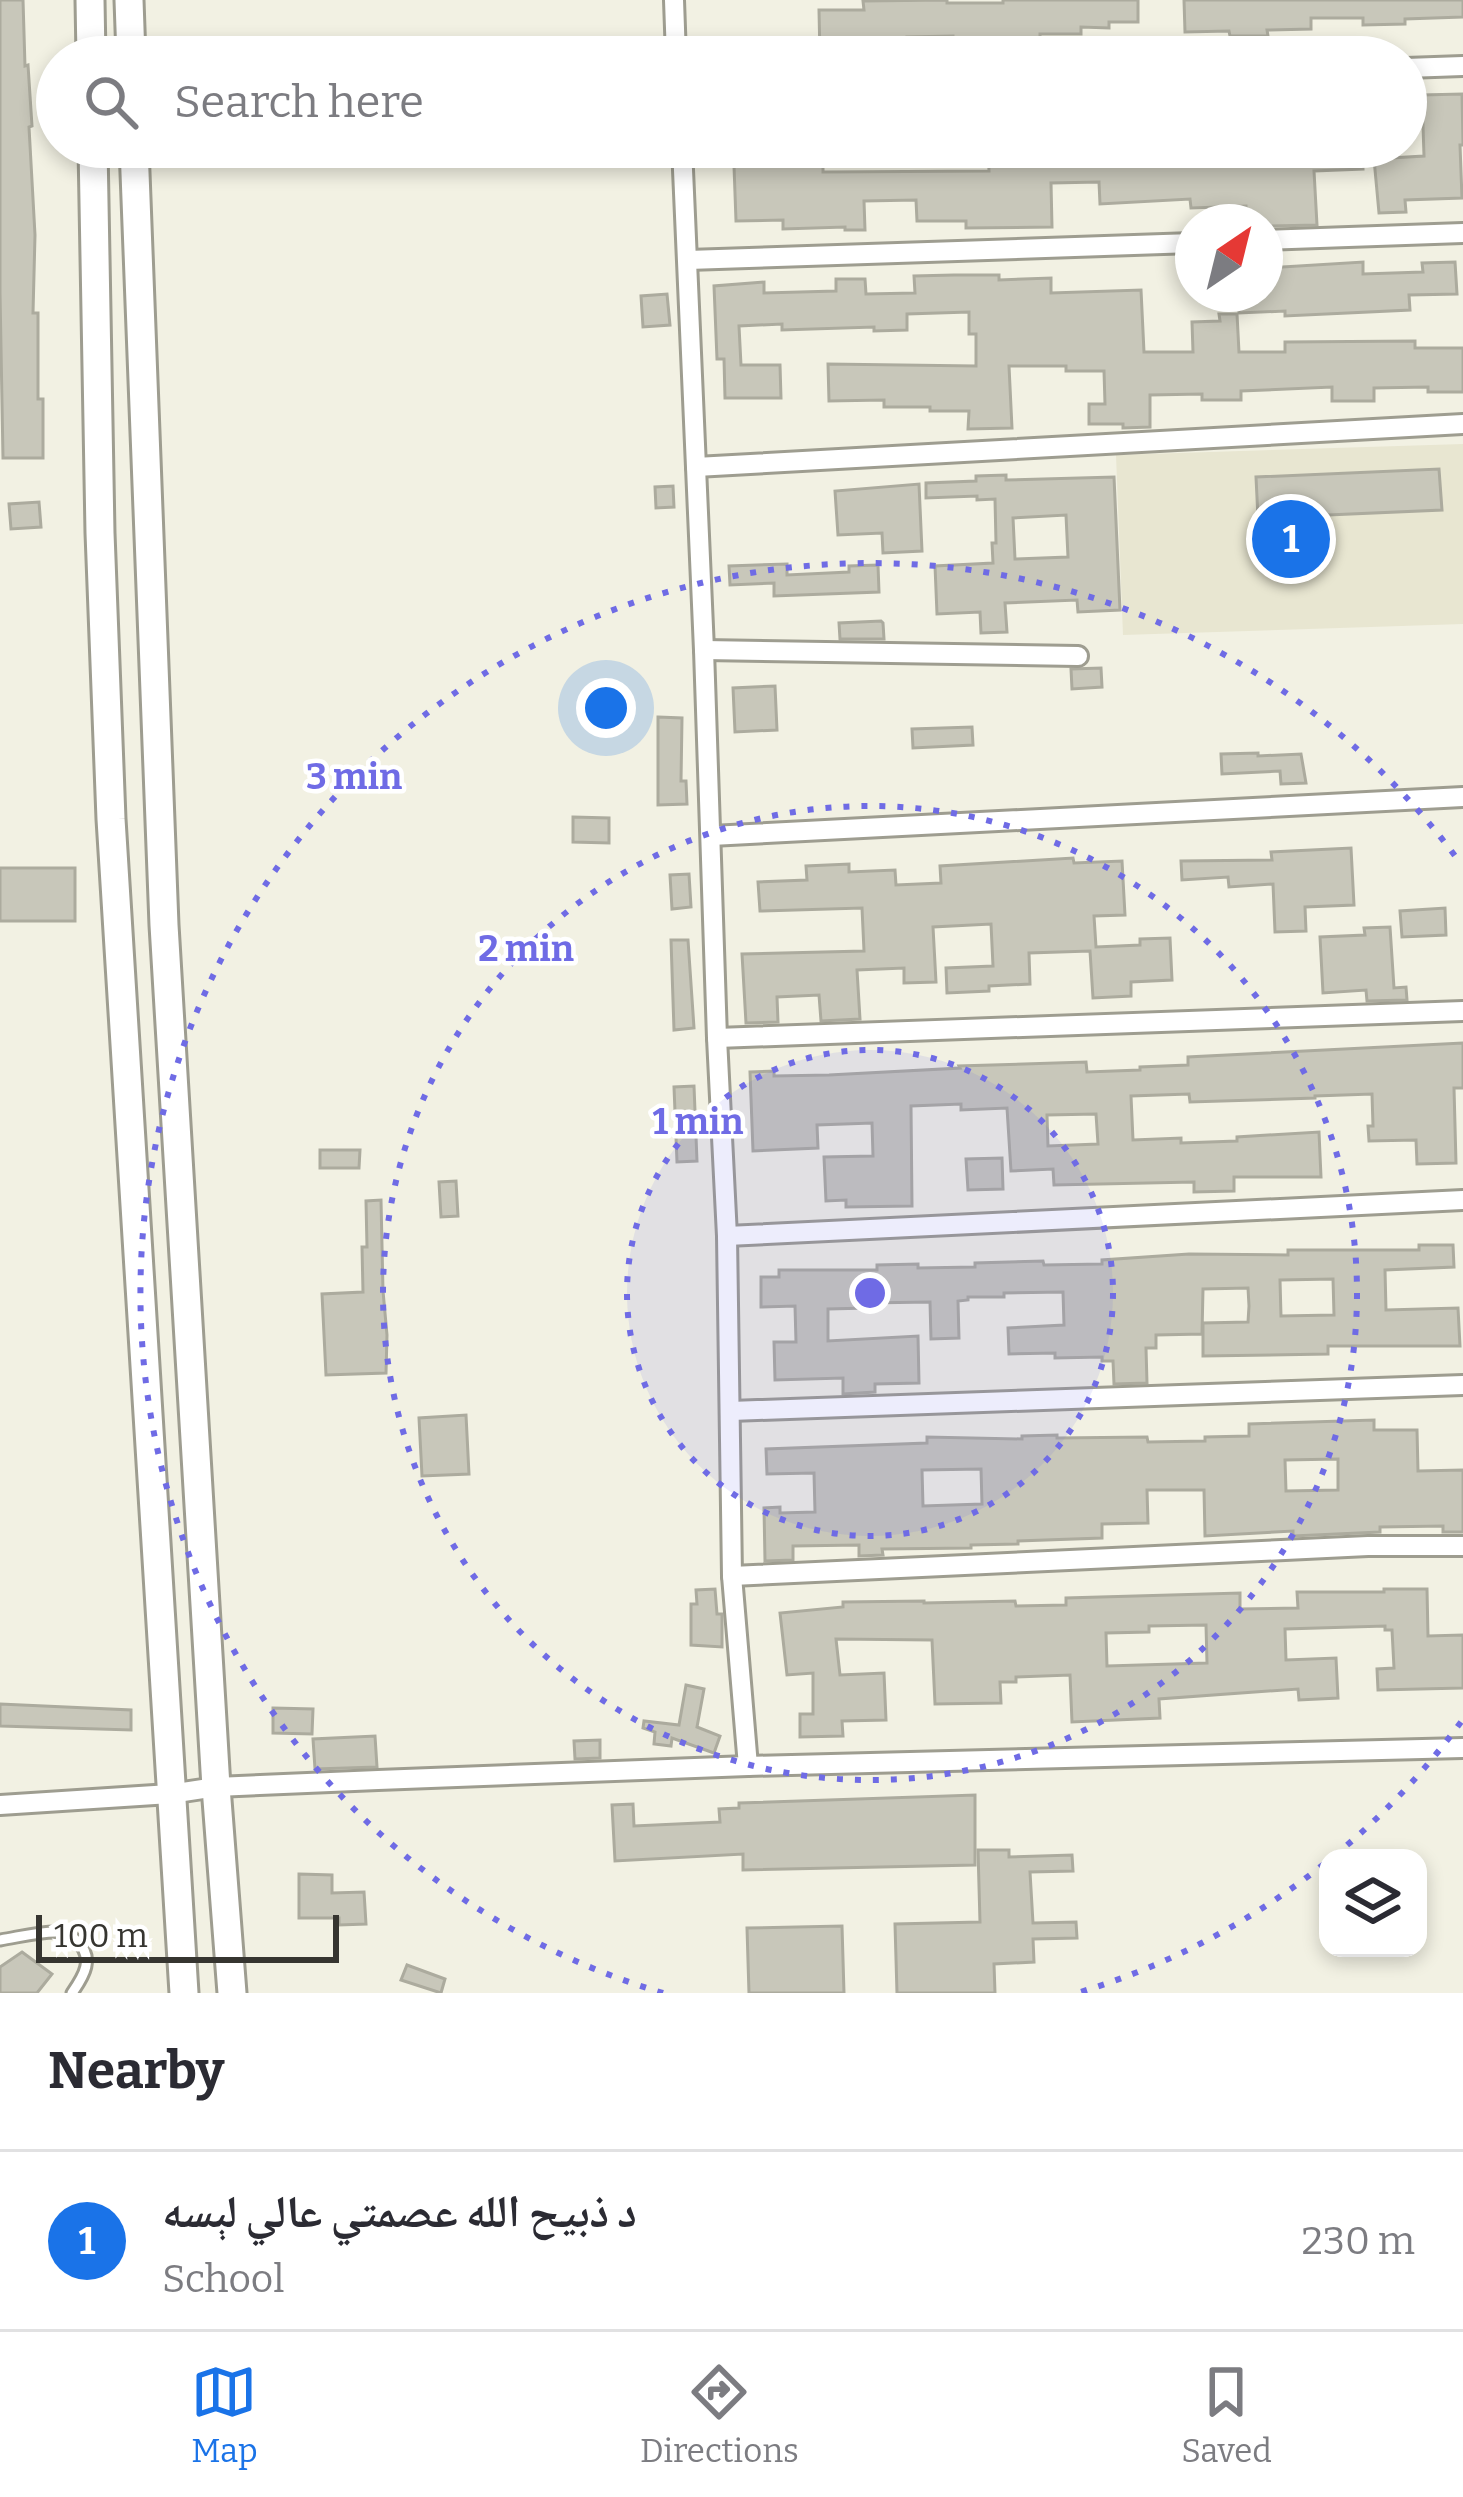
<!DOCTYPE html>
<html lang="en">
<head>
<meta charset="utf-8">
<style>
	:root { --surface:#fff; --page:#f2f2f3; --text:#2b2b33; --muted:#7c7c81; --line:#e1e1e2; --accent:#1a73e8 }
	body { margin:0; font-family:Bitter,"Noto Naskh Arabic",serif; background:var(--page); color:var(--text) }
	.controls { position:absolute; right:36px; bottom:36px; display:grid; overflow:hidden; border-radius:24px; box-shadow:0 6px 18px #0003 }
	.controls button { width:108px; height:108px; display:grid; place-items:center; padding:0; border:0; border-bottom:3px solid var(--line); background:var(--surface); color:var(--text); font:60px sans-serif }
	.compass { position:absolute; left:1175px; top:204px; width:108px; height:108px; border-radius:50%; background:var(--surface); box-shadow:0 6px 18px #0003; rotate:35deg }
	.scale { position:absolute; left:36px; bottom:30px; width:303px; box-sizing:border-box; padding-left:12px; border:6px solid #363530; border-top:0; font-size:33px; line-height:42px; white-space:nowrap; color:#363530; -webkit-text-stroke:9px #fff; paint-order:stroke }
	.you { position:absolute; left:606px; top:708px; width:42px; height:42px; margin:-30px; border:9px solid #fff; border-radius:50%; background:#1a73e8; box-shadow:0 0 0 18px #1a73e833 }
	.badge { display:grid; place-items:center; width:78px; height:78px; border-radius:50%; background:var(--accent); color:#fff; font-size:39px; font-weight:700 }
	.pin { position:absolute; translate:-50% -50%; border:6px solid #fff; box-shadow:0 3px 12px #0006 }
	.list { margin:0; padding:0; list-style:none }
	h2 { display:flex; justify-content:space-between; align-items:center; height:156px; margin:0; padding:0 48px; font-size:51px }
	h2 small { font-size:39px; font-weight:400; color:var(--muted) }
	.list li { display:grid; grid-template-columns:78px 1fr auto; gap:36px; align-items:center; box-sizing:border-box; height:180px; padding:0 48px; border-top:3px solid var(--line) }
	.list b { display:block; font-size:45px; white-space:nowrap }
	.list p { margin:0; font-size:39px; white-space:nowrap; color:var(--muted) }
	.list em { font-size:39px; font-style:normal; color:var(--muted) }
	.icon { flex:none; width:66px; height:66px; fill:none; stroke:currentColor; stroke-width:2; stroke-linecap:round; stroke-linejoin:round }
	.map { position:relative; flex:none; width:1463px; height:1993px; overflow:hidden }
	.search { position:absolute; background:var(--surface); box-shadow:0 6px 18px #0003; left:36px; right:36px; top:36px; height:132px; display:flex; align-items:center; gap:30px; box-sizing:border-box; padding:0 42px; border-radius:66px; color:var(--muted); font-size:45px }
	.sheet { height:336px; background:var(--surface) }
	nav { display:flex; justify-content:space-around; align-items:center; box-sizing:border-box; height:168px; border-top:3px solid var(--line); background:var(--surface); font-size:33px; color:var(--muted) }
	nav a { display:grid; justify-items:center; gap:6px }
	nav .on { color:var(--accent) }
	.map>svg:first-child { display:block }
</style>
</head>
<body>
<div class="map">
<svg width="1463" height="1993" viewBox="0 0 1463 1993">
	<rect width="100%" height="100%" fill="#f2f1e3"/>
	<!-- built -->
	<path fill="#e8e6d1" d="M1463,444V624L1123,635L1116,455Z"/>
	<!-- building -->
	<g fill="#c8c7ba" stroke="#acab9e" stroke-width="3" fill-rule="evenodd">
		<path d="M0,0H23L25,66L28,65L32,126L29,127L35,235L33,313H38V399H43V458H3L0,293Z"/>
		<path d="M947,0V3H1003V0H1138V22H1109V28L1081,27V34H1040V44H1004V40H953V36L907,37L908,57H880V41L848,42V57H820L819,10H864L863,1Z"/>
		<path d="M1184,0H1463V17L1405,19V24L1363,25V18H1311V29L1267,30L1268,36H1230L1229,31L1185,32Z"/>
		<path d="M1462,94L1463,145H1460L1462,198L1405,200L1406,212L1379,213L1374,159L1424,156L1422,95Z"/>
		<path d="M782,147H823V172L989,171L988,147H1065L1066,163L1101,162L1100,147H1139V152L1191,150V147H1362L1363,169L1314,171L1317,225L1265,226V222H1247L1246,206L1191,208L1190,199L1100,204L1099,182L1051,183L1052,227L966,228V221H917L916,200L864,201L865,230H845V227L783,229V220L736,221L734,166L782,164Z"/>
		<path d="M1363,262V274L1423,272L1422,263L1455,262L1457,294L1409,295L1410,310L1285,316V311L1239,313L1238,294H1265V268Z"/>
		<path d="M954,275H999V280L1051,278V293L1141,290L1144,352H1193L1192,322L1220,321L1219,314H1237L1239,352H1285V342L1415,341V348H1463V392H1428V387L1374,388V401H1332V387L1241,391V400H1202V394L1150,395V427L1123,428V424H1089V404H1105L1104,371H1066V366H1009L1012,428L968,429L969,411H930V407H884V400L829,401L828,364L976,366V334H969V312L907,314V330L874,331V327L782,330V324L739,326L741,365H780L781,398H725L724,359H717L714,286L764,282V293L836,291V279H865L866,294L915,293L914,276Z"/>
		<path d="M667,294L670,325L643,327L641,296Z"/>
		<path d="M1439,469L1442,510L1258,518L1256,477Z"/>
		<path d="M1006,475V480L1114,477L1120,610L1078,612L1077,600L1005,603L1007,632L981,633L980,612L937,614L935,566L993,563L992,543H996L995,499L977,500V496L926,498V483L976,481V476ZM1066,515L1068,557L1015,559L1013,518Z"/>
		<path d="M919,484L922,551L883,553L882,533L838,535L835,491Z"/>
		<path d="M673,486L674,507L656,508L655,487Z"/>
		<path d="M39,502L41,527L11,529L9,504Z"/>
		<path d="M787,564V575L849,572V566L878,565L879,592L774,596V583L730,585L729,566Z"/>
		<path d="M881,621L883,623L884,639H840L839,623Z"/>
		<path d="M1101,668L1102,687L1072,689L1071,669Z"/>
		<path d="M775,686L777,730L735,732L733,688Z"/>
		<path d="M658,717L682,718L681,781H686L687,804L658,805Z"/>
		<path d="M972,727L973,745L913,748L912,729Z"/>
		<path d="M1258,753V756L1301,754L1306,783L1281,784L1280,771L1222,774L1221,754Z"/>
		<path d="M573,817L609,818V843L573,842Z"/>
		<path d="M1351,848L1354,905L1305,907L1306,931L1275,932L1273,884L1229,887L1228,877L1182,880L1181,861L1272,860L1271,852Z"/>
		<path d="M1073,858L1074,863L1122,861L1125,915L1094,916L1096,947L1140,945V939L1170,938L1172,980L1131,982V996L1093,998L1090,951L1029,953L1030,984L989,986V991L947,993L946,968L993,966L991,924L933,927L936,982L904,983V968L857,970L860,1019L821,1021L819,995L777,997L778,1022L746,1023L742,954L864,951L862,908L760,911L758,882L807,880L806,866L849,864V872L895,870L896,885L941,883L940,866Z"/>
		<rect x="0" y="868" width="75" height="53"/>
		<path d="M689,874L691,907L672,909L670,875Z"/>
		<path d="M1445,908L1446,935L1402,937L1400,911Z"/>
		<path d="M1390,927L1394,988L1406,987L1407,1000L1367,1001L1366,990L1323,993L1320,937L1365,935L1364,928Z"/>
		<path d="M671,940H688L694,1028L674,1030Z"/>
		<path d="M1463,1043V1088H1454L1456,1163L1417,1164L1416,1140L1369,1141L1368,1126H1373L1372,1094L1315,1096V1098L1190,1102L1189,1094L1131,1096L1133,1140L1181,1138V1143L1237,1141V1137L1319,1132L1321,1177H1234V1191L1194,1192V1182L1054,1185L1053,1169L1011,1171L1007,1108L961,1110V1104L911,1106L912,1206L846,1207V1200L826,1201L824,1157L873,1156L872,1123L817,1125L818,1148L753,1151L750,1072L774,1071V1076L829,1075L960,1068L959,1066L1086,1062L1087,1072L1140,1070V1067L1188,1065V1057ZM1096,1114L1098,1144L1048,1146L1047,1115Z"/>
		<path d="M694,1086L697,1161L677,1162L674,1087Z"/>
		<path d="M320,1150H360L359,1168H320Z"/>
		<path d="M1002,1158L1003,1189L968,1190L966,1159Z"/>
		<path d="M456,1181L458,1216L441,1217L439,1182Z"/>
		<path d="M381,1200L383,1291L387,1335L386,1373L326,1375L322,1294L363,1292L362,1247H367L366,1201Z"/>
		<path d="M1419,1245H1453L1454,1267L1385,1270L1386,1310L1458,1308L1460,1346H1328V1354L1203,1356V1323L1248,1322L1249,1306L1248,1288L1203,1289L1202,1334L1156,1335V1348H1146L1147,1383L1114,1384L1113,1361H1102V1357L1055,1358V1353L1009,1354L1008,1328L1064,1325L1063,1292L1004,1293V1297H968V1300L958,1301L959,1338L931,1339L930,1302L867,1303V1308L828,1309V1341L918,1336L919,1383L875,1384V1392L843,1394V1378L775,1380L774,1342H796L795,1306L761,1307V1277H779V1270H877V1265L918,1264V1268L975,1267V1263L1043,1261L1044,1265L1102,1264V1260L1189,1254L1288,1255V1250H1419ZM1333,1279L1334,1315L1281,1316L1280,1280Z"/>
		<path d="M466,1415L469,1474L422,1476L419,1418Z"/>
		<path d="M1374,1420V1430H1417L1418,1471L1463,1470V1532H1443V1526L1380,1527V1532L1293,1536V1531L1205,1536L1204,1490H1147L1148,1523L1102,1524V1538L1018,1541V1544L971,1545V1548L882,1549L883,1555L859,1556V1545L793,1546V1560L765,1561L764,1508L780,1507V1513L815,1512L814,1473L767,1474L766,1449L927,1443V1437L1022,1439V1436L1057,1435V1438L1147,1437L1148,1442L1205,1441V1437L1249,1436V1424ZM1338,1459V1490L1286,1491L1285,1460ZM981,1469L982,1504L923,1506L922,1470Z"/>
		<path d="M715,1589L717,1614H722V1647L691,1645V1604H697L696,1590Z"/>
		<path d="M1384,1589H1427L1428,1636L1463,1635V1688L1378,1690L1377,1669L1394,1668L1392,1630H1385V1626L1285,1629L1286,1660L1336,1658L1338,1698L1299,1700L1298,1689L1159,1699L1160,1718L1072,1722L1070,1675L1016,1677V1682H1000L1001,1703L935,1704L932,1640L836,1639L840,1675L884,1673L886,1720L842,1721L843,1736L800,1737V1714H813V1673L787,1675L780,1613L843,1607V1602L924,1601V1603L1015,1601L1016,1606L1066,1605V1598L1240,1593V1609L1298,1608L1297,1592H1384ZM1206,1625L1207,1663L1107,1666L1106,1633L1149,1632V1626Z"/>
		<path d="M686,1685L704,1689L697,1727L720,1736L714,1753L672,1738L671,1746L654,1744L655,1732L643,1728L644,1721L679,1725Z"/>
		<path d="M0,1704L131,1710V1730L0,1726Z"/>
		<path d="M273,1708L313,1709L312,1734L273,1733Z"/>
		<path d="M375,1736L377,1767L315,1769L313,1739Z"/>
		<path d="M600,1740V1758L575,1759L574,1741Z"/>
		<path d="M975,1795V1865L743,1870V1854L615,1861L612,1805L633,1804L634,1826L720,1822L719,1809L739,1808V1803Z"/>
		<path d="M978,1850H1009V1857L1072,1855L1073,1871L1030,1872L1033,1923L1076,1922L1077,1938L1033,1939L1034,1962L994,1964L995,1993H897L895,1924L980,1922Z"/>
		<path d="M299,1874L332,1875V1893L364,1892L366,1924L339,1925V1918H299Z"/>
		<path d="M842,1926L844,1993H749L747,1928Z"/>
		<path d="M22,1952L52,1974L37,1993H0V1967Z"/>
		<path d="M407,1965L445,1979L441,1993L401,1980Z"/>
	</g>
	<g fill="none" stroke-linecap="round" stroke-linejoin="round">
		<defs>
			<path id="lane" d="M0,1940C19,1937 41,1931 59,1932C67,1933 71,1936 77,1941C95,1958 84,1976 72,1993"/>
			<g id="street">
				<path d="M674,0L676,57"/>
				<path d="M1406,68L1463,66"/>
				<path d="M682,147L704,650L717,1038L727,1236L732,1576L748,1766"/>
				<path d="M1265,240L1463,233"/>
				<path d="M688,260L1193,243"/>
				<path d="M696,467L1463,424"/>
				<path d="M704,650L1078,656"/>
				<path d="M711,836L1463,797"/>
				<path d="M717,1038L1463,1011"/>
				<path d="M727,1236L1463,1200"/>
				<path d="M731,1411L1463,1385"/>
				<path d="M732,1576L1368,1546H1463"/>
				<path d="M0,1805L170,1794L216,1787L378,1780L748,1766L1463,1748"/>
			</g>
			<g id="secondary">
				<path d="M90,0L91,57"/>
				<path d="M129,0L131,57"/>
				<path d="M93,147L100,533L111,819L184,1993"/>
				<path d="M134,147L164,925L216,1787L232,1993"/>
			</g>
		</defs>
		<!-- lane casing -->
		<use href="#lane" stroke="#9e9d90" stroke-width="15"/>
		<!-- street casing -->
		<use href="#street" stroke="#9e9d90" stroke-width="24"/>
		<!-- secondary casing -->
		<use href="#secondary" stroke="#9e9d90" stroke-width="33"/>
		<!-- lane -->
		<use href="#lane" stroke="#fff" stroke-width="9"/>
		<!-- street -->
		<use href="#street" stroke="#fff" stroke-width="18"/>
		<!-- secondary -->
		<use href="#secondary" stroke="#fff" stroke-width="27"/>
	</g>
	<!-- distance rings -->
	<circle cx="870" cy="1293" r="243" fill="#6f6be5" fill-opacity=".12"/>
	<g fill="none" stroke="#6f6be5" stroke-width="6" stroke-dasharray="6 12">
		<circle cx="870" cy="1293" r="243"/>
		<circle cx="870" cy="1293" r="487"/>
		<path d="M1461 1722A730 730 0 0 1 1334 1856M1324 1864A730 730 0 0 1 1077 1993M663 1993A730 730 0 1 1 1461 864"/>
	</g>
	<circle cx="870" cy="1293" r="18" fill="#6f6be5" stroke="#fff" stroke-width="6"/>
	<g font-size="36" text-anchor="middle" font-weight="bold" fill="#6f6be5" stroke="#fff" stroke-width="9" stroke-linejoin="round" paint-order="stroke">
		<text x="354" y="789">3 min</text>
		<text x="526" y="961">2 min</text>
		<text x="698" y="1134">1 min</text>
	</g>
</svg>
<div class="controls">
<button><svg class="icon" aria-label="layers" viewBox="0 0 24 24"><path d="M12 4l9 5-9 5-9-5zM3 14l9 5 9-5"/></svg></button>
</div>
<svg class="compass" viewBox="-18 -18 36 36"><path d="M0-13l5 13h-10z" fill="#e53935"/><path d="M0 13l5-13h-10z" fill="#7c7c81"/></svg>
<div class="scale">100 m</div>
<div class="you"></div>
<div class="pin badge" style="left:1291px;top:539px">1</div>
<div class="search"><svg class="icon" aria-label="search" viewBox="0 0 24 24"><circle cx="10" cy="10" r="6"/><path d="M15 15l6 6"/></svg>Search here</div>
</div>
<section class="sheet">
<h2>Nearby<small></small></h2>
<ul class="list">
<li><span class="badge">1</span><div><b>د ذبیح الله عصمتي عالي لېسه</b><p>School</p></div><em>230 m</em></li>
</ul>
</section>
<nav>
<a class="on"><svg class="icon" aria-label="map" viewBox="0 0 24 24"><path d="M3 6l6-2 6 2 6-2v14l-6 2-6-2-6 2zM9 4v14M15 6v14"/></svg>Map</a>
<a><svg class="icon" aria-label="directions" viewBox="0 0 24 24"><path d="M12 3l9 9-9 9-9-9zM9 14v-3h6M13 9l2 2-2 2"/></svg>Directions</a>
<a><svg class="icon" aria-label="saved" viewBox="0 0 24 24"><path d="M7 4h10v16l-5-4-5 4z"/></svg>Saved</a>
</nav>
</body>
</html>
